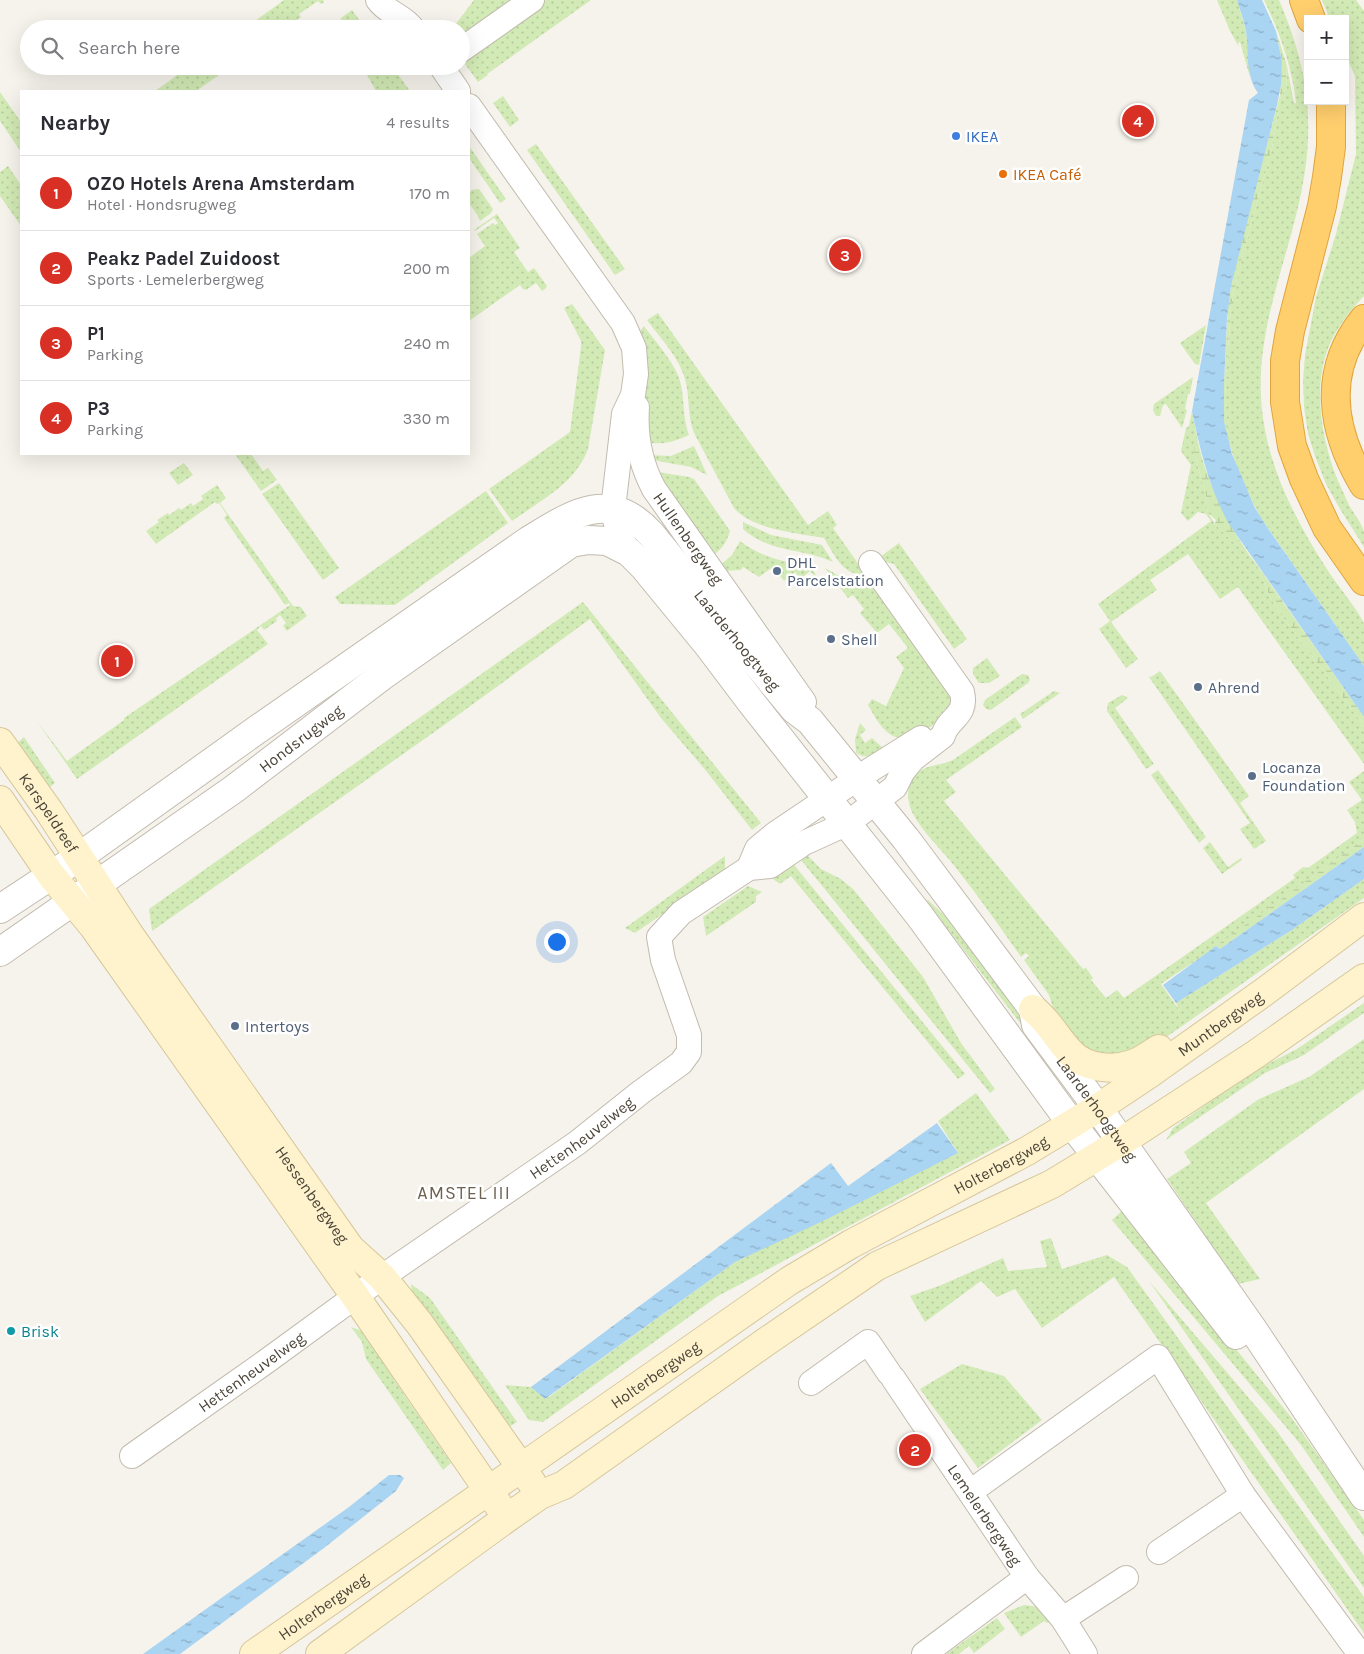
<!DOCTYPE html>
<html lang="en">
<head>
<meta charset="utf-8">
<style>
	:root { --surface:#fff; --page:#f7f7f7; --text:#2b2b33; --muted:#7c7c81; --line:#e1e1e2; --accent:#d93025 }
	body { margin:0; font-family:Karla,sans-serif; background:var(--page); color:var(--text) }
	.controls { position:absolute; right:15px; top:15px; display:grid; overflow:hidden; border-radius:0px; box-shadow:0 5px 20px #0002 }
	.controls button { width:45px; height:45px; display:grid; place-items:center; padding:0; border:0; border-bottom:1px solid var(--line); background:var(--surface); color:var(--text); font:25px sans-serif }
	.you { position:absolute; left:556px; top:941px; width:18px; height:18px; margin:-12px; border:4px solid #fff; border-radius:50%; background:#1a73e8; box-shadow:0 0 0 8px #1a73e833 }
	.badge { display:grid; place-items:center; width:32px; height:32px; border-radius:50%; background:var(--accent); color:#fff; font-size:16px; font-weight:700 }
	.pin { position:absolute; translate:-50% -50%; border:2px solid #fff; box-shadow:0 1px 5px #0006 }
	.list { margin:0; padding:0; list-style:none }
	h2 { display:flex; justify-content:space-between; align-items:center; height:65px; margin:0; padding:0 20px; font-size:21px }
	h2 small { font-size:16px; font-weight:400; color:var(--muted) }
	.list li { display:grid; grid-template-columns:32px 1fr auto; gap:15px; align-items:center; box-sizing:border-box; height:75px; padding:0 20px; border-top:1px solid var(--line) }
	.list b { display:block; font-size:19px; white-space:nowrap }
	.list p { margin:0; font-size:16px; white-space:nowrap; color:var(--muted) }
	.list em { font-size:16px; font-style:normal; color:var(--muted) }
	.icon { flex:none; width:28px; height:28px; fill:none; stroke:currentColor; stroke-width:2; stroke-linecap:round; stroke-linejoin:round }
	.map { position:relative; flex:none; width:1364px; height:1654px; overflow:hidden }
	.search { position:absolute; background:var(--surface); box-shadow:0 5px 20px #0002; left:20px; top:20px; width:450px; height:55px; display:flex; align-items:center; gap:12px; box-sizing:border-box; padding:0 18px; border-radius:28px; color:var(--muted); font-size:19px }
	.panel { position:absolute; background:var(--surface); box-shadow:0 5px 20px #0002; left:20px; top:90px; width:450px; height:365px; border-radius:0px }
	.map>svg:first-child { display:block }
</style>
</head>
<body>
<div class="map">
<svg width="1364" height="1654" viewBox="0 0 1364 1654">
	<defs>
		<pattern id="grass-dots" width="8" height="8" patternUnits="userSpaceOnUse" patternTransform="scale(1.25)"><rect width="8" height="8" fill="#d2eab5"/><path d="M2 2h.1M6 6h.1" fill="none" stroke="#b6ca9c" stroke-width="1.8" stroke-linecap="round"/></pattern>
		<pattern id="wetland-marsh" width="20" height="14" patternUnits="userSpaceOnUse" patternTransform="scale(1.25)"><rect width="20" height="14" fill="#d2eab5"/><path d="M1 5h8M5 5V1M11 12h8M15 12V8" fill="none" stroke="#b6ca9c"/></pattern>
		<pattern id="water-ripples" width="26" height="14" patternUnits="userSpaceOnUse" patternTransform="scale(1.25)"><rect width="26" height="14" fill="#a9d4f2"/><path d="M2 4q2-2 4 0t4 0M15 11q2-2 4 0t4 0" fill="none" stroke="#8caec5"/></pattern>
	</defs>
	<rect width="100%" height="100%" fill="#f6f3ec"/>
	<!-- grass -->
	<g fill="url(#grass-dots)">
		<path d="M284,0H323L324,2L321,4L318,1L299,14L301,17L285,29H244Z"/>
		<path d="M474,0H518L461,40V29H452Z"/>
		<path d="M546,0H591L487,74L488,75L478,82L462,60Z"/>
		<path d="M1217,0H1237L1246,31L1250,77L1240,42L1238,43L1239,47L1230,31Z"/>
		<path d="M1264,0H1279C1315,84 1316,144 1292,231C1277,286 1258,340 1261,398C1265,464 1295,520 1330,574C1337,584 1362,616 1364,624C1364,637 1364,653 1364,666L1259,515L1238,471L1228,439L1225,397L1231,306L1242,258L1272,148L1281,94L1287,88L1286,62L1294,103H1296C1292,67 1280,33 1264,0Z"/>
		<path d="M1322,0H1356L1364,11V296C1348,313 1332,333 1325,357C1314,395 1323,445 1338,481C1342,489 1345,497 1349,505C1353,513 1362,523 1364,532C1364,537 1364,542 1364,547L1340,509L1326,484L1315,456L1308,434L1304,407L1303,381L1305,355L1316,297L1336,234L1356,154L1355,76L1345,54V19H1330Z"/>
		<path d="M352,10L366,29H343L340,22L341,18Z"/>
		<path d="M190,66H232L196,91H155Z"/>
		<path d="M362,66H392L410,91H376Z"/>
		<path d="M0,92L21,122V152L0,121Z"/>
		<path d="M503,96L519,120L510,127L493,103Z"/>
		<path d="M536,144L625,269L615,275L527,150Z"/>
		<path d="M469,146L506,199L500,203L469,158Z"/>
		<path d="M8,166L21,185V226L0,196V172Z"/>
		<path d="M479,189L493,209L491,213L480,221C475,206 465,208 471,190Z"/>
		<path d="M497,214L520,248L514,252L528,272L534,268L547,286L545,289L542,291L536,283L526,290L523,289L520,285L469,321V258L485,246L477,234L493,223L495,225L498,223L494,218L475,231L474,230Z"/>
		<path d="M572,304L605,350L588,449C575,484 541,500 512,521L489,489L570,432L581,347V341L564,308Z"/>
		<path d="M658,313L808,525L828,511L837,525L833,528L862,569L867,574C843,577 835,556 824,538C797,533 753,530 734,508L694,433C687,415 690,396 685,379C679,357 660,338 647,320Z"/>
		<path d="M1206,325L1199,365L1195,364L1180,343Z"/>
		<path d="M644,326C655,341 675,363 680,381C685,399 682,417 689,435C671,443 663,445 644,442L639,332Z"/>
		<path d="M1193,377L1190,394H1188L1185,409L1187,410L1182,428L1166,404L1163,405L1160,416H1156L1153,410L1154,404Z"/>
		<path d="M1192,411L1198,442L1197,443L1196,459L1206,496L1208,513L1215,524L1232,541L1250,556L1257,565L1270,597L1280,613L1364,726V764L1238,587L1220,599L1188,554L1150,580L1157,590L1111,622L1138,659L1126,668L1099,629L1110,621L1098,604L1211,521L1206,514L1198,512L1188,521L1181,513L1191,465L1181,451L1186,428L1189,426Z"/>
		<path d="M694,446L707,475L691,467L647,459V455L671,456Z"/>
		<path d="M235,454H251L263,471L268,468L277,480L261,491Z"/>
		<path d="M184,463L193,475L178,485L169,473Z"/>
		<path d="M651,471L689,477L694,479L730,531C726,545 720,550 709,559Z"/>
		<path d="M279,483L339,568L323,580L262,494Z"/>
		<path d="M217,485L226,498L220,503L293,606L301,607L307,616L287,631L283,626L286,623L280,615L276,618L277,621L264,630L261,626L257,630L268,644L77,779L36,720L67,761L124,720V718L290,605L289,603L285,605L224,518L227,515L219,503L217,504L215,502L156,544L146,531L159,522L157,520L168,513L169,515L179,508L181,510L191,503L193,506L203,499L201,496Z"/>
		<path d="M486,491L508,523L395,605L340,604L335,597Z"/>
		<path d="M743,522L771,535L822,545L833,562C804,548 769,553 743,529Z"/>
		<path d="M740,541C760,557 785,562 810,566L816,575L815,576L810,571L802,578L806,583L804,584L795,572L784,581L773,567L759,577L743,567L741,570L724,571L717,568L732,555Z"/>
		<path d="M899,543L967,639L954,649L894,564L882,561L880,557Z"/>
		<path d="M825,568L848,581L874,584L953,698L948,712L946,709L943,711L946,714C930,729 905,749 886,731C878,724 873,713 868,705L872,699L886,706L904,668L896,657L908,648L889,624L877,633L860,613L864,609L853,595L848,598Z"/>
		<path d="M583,602L761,823L752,830L707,772L661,718L590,619L440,728L152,931L149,909Z"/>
		<path d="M987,658L1000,676L989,683H979L973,674V668Z"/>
		<path d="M1160,671L1249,796L1240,803L1266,841L1254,849L1240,829L1250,823L1149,677L1150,676L1151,677Z"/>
		<path d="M1022,674L1028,675L1030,680L1028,683L991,710L986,709L983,705L985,700Z"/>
		<path d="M1054,691L1060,693L1023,719L1020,714Z"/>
		<path d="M1122,695L1127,697V699L1115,708L1154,764L1146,769L1107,711L1108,703Z"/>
		<path d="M1015,717L1022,727L946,780L956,792L944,801L1083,969L1086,968L1093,978L1091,980L1106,998L1117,990L1124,998L1295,878L1293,875L1303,867L1308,868L1357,833L1355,822L1347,810L1362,800L1349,782L1364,771V839L1216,947L1161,984L1180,1011L1176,1003L1292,930L1364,879V898L1148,1050L1137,1056H1089L1055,1014L1049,995L1024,960L1029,956L1026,953L1021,957C1000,927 979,897 956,868C943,851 923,833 913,814C908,805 906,791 911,781C919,764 938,767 953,760Z"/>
		<path d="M860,723L866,730L860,735L865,743L872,738L884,749L873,757L862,756L856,753L855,739Z"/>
		<path d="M24,737L55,783L46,790L15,745Z"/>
		<path d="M1158,770L1206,837L1199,843L1151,775Z"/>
		<path d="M1210,842L1228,867L1241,858L1242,860L1222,874L1203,848Z"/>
		<path d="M805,853L821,869L841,879L854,890L923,977L961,1043L995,1089L990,1093L797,855Z"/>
		<path d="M725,856V871L635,933L625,928Z"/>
		<path d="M790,860L965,1074L958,1079L791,876L780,884L773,879L778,867Z"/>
		<path d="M748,886L762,892L756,896V902L706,936L703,917Z"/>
		<path d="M928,900L957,927L1040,1042L1037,1045L926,901Z"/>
		<path d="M1364,1003V1013L1304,1055L1265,1073L1166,1140L1173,1128L1250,1073L1297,1049Z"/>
		<path d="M1364,1039V1089L1206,1203L1260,1279L1238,1284L1167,1179L1191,1163L1184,1152L1259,1099L1309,1077Z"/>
		<path d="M976,1093L1010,1140L718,1296L543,1422L529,1420L505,1385L531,1387L546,1399L735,1262L958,1153L938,1121Z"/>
		<path d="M1123,1210L1291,1417L1364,1520V1537L1301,1445L1112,1220Z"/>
		<path d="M1051,1238L1062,1269L1107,1255L1127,1267L1364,1597V1633L1114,1277L1042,1328L1015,1289L997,1297L981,1281L925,1322L910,1296L939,1286L1003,1258L1008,1271L1047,1267L1040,1241Z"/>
		<path d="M1149,1281L1277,1431L1364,1556V1588Z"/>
		<path d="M411,1284L430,1298L517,1422L506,1429L413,1306Z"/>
		<path d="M351,1327L371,1334L383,1349L394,1380L451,1463L443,1470L366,1359L362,1342Z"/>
		<path d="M962,1364L1004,1376L1042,1420L978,1468L920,1389Z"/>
		<path d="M1024,1605L1039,1607L1052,1621L1047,1623L1044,1621L1021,1637L1004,1613Z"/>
		<path d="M997,1618L1005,1629L974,1653L969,1646L959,1654H946Z"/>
	</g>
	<!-- wetland -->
	<g fill="url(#wetland-marsh)">
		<path d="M1276,31L1286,62L1287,88L1281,94L1272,148L1242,258L1231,306L1225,397L1229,443L1224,421L1223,402L1228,305L1235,264L1280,95L1282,62Z"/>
		<path d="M1198,442C1207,483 1226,521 1250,556L1232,541L1215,524L1216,520L1208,513L1206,496L1194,451V446Z"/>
		<path d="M1257,565L1364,717V726L1280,613L1270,597Z"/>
		<path d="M1364,839V847L1220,949L1216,946Z"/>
	</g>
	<!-- water -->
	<g fill="url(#water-ripples)">
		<path d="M1237,0H1262L1276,31L1282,62L1281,85L1277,105L1231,286L1227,318L1224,383V421L1232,454L1255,508L1267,527L1364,666V717L1229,524C1209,488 1200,450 1192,411L1249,100L1258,93C1245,75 1249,52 1246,31C1244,21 1240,10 1237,0Z"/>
		<path d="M1364,847V879L1292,930L1176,1003L1163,985L1216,946L1220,949Z"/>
		<path d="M937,1123L958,1153L827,1219L735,1262L545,1399L531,1387L831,1163L848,1186Z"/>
		<path d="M389,1475H400L404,1478L396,1491L324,1548L180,1654H143L349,1507Z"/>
	</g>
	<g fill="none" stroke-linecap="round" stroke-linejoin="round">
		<defs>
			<g id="minor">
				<path d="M378,0C387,13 404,16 413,29"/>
				<path d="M461,50L532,0"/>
				<path d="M441,66L458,91"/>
				<path d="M469,106L623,323L634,348L636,374L633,395L624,414L613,509C615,526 620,538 629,552"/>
				<path id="s1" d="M637,407C635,436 640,463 654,489L804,702"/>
				<path d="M749,868L757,849L775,834L867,772L921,738"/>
				<path id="s2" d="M893,1378L1027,1577L1063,1619L1085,1654"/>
				<path d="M811,1383L868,1342L889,1373"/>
				<path id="s3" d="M132,1456L264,1363L382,1277L577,1143L641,1092L681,1063L689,1052V1035L663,960L659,937L681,913L749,868L770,866L804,843L848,823L895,787L903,771L913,759L943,736C947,718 968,717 962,692L871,563"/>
				<path d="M970,1492L1158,1357L1243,1495L1159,1552"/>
				<path d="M1243,1495L1360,1654"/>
				<path d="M1063,1619L1126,1578"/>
				<path d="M924,1654L1027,1577"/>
			</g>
			<g id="tertiary">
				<path id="s4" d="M0,909L79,857L258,729L528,541C572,514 609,488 651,534L794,709L810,721L906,839L1033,1009L1036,1025L1098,1108L1252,1328L1364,1496"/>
				<path id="s5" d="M0,952L234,789L382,676L571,543L588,540L607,541L629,552L644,567L708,645L751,702L919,915L1071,1123L1236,1335"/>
			</g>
			<g id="secondary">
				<path id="s6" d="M0,742L49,811L129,934L350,1248L382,1277L419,1323L532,1483"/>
				<path d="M0,800L51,875L93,926L355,1296L499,1506"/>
				<path d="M1033,1009C1050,1022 1056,1038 1071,1053C1085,1068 1113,1071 1132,1064C1142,1061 1150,1054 1159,1049"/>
				<path id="s7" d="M254,1654L789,1281L851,1244L1027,1151L1098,1108L1149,1074L1264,992L1364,917"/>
				<path d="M320,1654L507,1518L540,1495L564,1485L767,1341L877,1266L1052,1184L1121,1142L1256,1054L1364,978"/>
			</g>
			<g id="motorway">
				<path d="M1304,0L1311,19"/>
				<path d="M1331,101V147L1327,177L1322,206L1290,331L1285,361V402L1292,446L1304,479L1327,528L1364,581"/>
				<path d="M1364,319C1322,371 1331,430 1364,485"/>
			</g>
		</defs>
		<!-- minor casing -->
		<use href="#minor" stroke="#c2bbae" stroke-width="26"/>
		<!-- tertiary casing -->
		<use href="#tertiary" stroke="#c2bbae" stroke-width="30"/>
		<!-- secondary casing -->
		<use href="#secondary" stroke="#d6c79b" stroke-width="30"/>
		<!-- motorway casing -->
		<use href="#motorway" stroke="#e0a43c" stroke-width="30"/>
		<!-- minor -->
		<use href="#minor" stroke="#fff" stroke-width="24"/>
		<!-- tertiary -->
		<use href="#tertiary" stroke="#fff" stroke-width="28"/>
		<!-- secondary -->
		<use href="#secondary" stroke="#fff3cd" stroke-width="28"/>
		<!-- motorway -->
		<use href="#motorway" stroke="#ffcf6e" stroke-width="28"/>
	</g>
	<!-- markers -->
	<circle fill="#3f7fe0" stroke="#fff" stroke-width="2" cx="956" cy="136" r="5"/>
	<circle fill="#e8710a" stroke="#fff" stroke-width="2" cx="1003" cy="174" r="5"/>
	<g fill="#5c6f8a" stroke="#fff" stroke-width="2">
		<circle cx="777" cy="571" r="5"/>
		<circle cx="831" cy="639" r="5"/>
		<circle cx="1198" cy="687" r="5"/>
		<circle cx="1252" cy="776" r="5"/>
		<circle cx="235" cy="1026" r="5"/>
	</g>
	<circle fill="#0f9aa8" stroke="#fff" stroke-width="2" cx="11" cy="1331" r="5"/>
	<g text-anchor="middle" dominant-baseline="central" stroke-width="5" stroke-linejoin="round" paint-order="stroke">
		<!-- shop labels -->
		<g font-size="16" fill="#366cbe" stroke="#fff" text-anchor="start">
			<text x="966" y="136">IKEA</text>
		</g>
		<!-- food labels -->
		<g font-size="16" fill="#c56008" stroke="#fff" text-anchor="start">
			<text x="1013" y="174">IKEA Café</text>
		</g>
		<!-- street labels -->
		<g font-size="16" fill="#4b4439" stroke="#fff">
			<text stroke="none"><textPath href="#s1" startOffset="145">Hullenbergweg</textPath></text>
			<text stroke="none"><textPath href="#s4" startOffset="919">Laarderhoogtweg</textPath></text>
			<text stroke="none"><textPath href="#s5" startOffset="369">Hondsrugweg</textPath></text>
			<text stroke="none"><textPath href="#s6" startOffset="86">Karspeldreef</textPath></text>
			<text stroke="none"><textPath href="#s7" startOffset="1155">Muntbergweg</textPath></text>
			<text stroke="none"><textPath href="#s4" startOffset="1512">Laarderhoogtweg</textPath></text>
			<text stroke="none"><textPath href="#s3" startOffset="551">Hettenheuvelweg</textPath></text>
			<text stroke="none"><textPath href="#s7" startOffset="894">Holterbergweg</textPath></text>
			<text stroke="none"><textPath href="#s6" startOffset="550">Hessenbergweg</textPath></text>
			<text stroke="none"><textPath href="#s3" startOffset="146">Hettenheuvelweg</textPath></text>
			<text stroke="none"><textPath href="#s7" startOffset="489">Holterbergweg</textPath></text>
			<text stroke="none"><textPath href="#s2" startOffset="165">Lemelerbergweg</textPath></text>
			<text stroke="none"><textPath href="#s7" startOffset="84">Holterbergweg</textPath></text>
		</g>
		<!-- service labels -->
		<g font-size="16" fill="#4e5e75" stroke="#fff" text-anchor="start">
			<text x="787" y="562">DHL<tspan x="787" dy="18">Parcelstation</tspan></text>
			<text x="841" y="639">Shell</text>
			<text x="1208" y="687">Ahrend</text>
			<text x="1262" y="767">Locanza<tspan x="1262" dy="18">Foundation</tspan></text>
			<text x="245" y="1026">Intertoys</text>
		</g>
		<!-- culture labels -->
		<g font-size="16" fill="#0d838f" stroke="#fff" text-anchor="start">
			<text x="21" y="1331">Brisk</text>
		</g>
		<!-- neighbourhood labels -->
		<g font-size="18" letter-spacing="1" fill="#6e6250" stroke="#fff">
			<text x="464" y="1193">AMSTEL III</text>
		</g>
	</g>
</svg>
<div class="controls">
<button>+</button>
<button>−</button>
</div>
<div class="you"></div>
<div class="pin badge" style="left:117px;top:661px">1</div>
<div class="pin badge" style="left:915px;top:1450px">2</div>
<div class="pin badge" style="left:845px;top:255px">3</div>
<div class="pin badge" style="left:1138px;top:121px">4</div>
<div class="search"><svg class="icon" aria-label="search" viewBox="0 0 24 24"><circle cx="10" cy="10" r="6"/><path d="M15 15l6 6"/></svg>Search here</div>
<section class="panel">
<h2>Nearby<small>4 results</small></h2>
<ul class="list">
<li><span class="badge">1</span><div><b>OZO Hotels Arena Amsterdam</b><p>Hotel · Hondsrugweg</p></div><em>170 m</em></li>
<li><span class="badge">2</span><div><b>Peakz Padel Zuidoost</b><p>Sports · Lemelerbergweg</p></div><em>200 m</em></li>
<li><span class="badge">3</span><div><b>P1</b><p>Parking</p></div><em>240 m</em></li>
<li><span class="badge">4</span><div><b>P3</b><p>Parking</p></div><em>330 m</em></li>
</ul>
</section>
</div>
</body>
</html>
